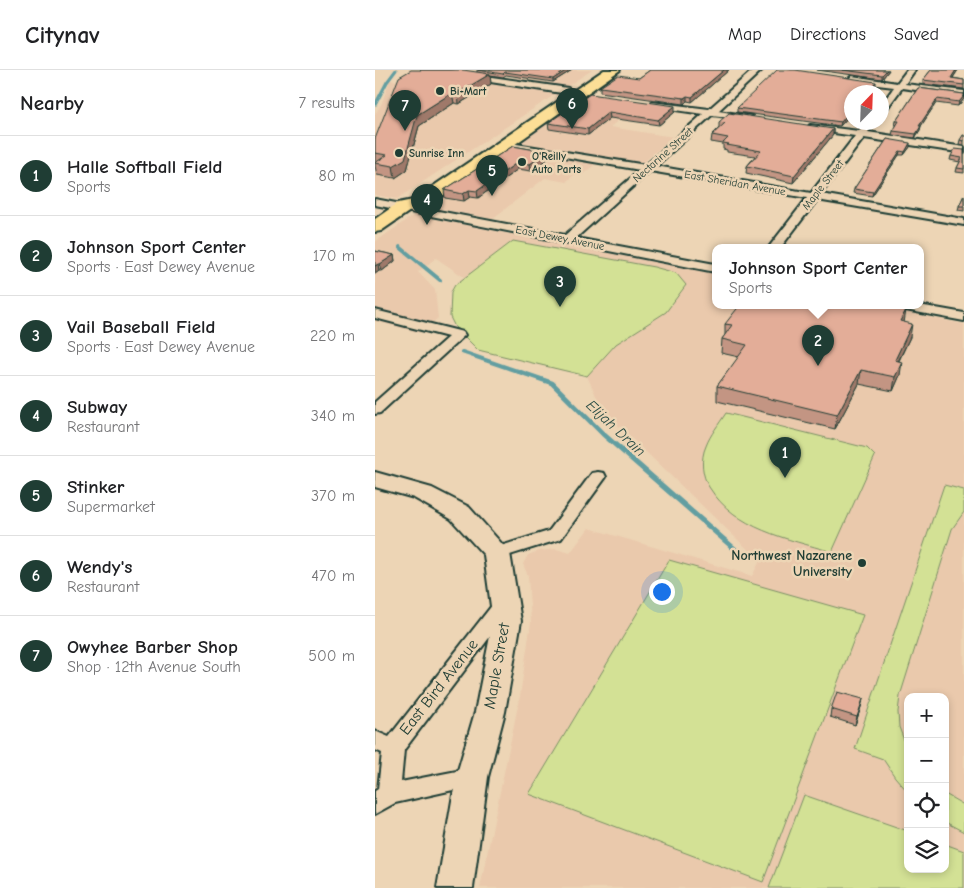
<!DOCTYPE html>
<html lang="en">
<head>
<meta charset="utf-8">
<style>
	:root { --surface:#fff; --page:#f2f2f2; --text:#202124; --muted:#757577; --line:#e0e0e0; --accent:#1f3d34 }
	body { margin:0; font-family:"Comic Neue",sans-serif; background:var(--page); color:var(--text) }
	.controls { position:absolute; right:15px; bottom:15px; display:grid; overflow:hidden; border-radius:10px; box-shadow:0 2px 8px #0003 }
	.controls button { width:45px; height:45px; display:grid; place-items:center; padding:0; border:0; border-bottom:1px solid var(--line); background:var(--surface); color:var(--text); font:25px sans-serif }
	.compass { position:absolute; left:469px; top:15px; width:45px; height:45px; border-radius:50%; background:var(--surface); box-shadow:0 2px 8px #0003; rotate:23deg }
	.you { position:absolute; left:286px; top:521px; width:18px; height:18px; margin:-12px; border:4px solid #fff; border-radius:50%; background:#1a73e8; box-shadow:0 0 0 8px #1a73e833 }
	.badge { display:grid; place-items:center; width:32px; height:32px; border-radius:50%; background:var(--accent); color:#fff; font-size:16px; font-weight:700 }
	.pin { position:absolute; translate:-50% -41px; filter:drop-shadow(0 1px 2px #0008) }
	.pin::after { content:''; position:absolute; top:26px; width:18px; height:15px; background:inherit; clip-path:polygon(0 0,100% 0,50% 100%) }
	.popup { position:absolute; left:337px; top:174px; width:212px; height:65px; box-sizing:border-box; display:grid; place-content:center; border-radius:10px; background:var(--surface); filter:drop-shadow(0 1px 4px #0005); font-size:16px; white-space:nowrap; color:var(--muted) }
	.popup b { font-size:19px; color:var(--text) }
	.popup::after { content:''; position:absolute; left:50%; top:100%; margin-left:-10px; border:10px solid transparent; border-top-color:var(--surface) }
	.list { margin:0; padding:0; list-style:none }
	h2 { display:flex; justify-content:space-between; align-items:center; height:65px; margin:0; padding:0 20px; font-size:21px }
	h2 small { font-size:16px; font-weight:400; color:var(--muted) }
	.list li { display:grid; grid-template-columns:32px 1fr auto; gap:15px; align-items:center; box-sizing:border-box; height:80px; padding:0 20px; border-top:1px solid var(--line) }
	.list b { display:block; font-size:19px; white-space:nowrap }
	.list p { margin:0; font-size:16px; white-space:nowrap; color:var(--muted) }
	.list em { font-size:16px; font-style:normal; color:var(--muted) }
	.icon { flex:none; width:28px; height:28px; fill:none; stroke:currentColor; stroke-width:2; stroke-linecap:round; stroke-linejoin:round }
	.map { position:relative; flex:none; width:589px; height:818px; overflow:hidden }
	header { display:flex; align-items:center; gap:30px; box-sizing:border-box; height:70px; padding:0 25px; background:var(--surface); border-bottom:1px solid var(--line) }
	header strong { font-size:24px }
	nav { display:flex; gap:28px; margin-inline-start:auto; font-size:18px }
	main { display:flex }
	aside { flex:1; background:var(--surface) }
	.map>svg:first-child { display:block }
</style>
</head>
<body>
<header>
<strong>Citynav</strong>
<nav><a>Map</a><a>Directions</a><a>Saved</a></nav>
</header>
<main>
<aside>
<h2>Nearby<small>7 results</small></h2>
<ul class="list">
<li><span class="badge">1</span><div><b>Halle Softball Field</b><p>Sports</p></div><em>80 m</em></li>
<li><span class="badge">2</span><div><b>Johnson Sport Center</b><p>Sports · East Dewey Avenue</p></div><em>170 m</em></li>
<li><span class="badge">3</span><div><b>Vail Baseball Field</b><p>Sports · East Dewey Avenue</p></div><em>220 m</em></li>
<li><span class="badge">4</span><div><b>Subway</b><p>Restaurant</p></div><em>340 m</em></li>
<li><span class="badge">5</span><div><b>Stinker</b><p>Supermarket</p></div><em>370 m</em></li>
<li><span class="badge">6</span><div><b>Wendy's</b><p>Restaurant</p></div><em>470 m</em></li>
<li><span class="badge">7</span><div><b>Owyhee Barber Shop</b><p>Shop · 12th Avenue South</p></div><em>500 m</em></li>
</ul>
</aside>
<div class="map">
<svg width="589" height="818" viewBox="0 0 589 818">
	<rect width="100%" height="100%" fill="#edd5b5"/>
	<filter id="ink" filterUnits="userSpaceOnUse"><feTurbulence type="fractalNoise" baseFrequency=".02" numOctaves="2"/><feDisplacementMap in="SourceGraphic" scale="10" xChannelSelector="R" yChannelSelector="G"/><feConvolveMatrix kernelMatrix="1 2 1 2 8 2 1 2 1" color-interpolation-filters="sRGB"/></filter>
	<g filter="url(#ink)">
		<!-- built -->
		<g fill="#eac9ac" fill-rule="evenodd">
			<path d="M36,0L129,14L152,0H217L22,129L0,125V44L6,35L15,10L25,11Z"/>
			<path d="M209,26L275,36L254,52L244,50L235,57L298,67L268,93L229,87L208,104L201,103L191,112L170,108L117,149L51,136Z"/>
			<path d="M39,145L340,204V235H494L589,254V818H105L145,626L156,552L153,506L148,494L153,485L164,481L181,479L195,483L214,458L377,506L385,491L228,341L212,306L103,280L80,257L75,247L76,222L80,215L89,207L61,188L43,202L60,220L63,248L46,263L0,251V172ZM533,627H570V799H533Z"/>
		</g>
		<!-- green -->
		<g fill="#d3e195" stroke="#798f64">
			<path d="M138,171L279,197L301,203L311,215L291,242L241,274L212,306L103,280L80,257L75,247L76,222L80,215Z"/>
			<path d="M351,343L492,378L500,386L457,482C411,468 361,460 334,417C327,406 325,389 331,376C335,365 344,354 351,343Z"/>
			<path d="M569,415L589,420V442L577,459L525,626L523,642L524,657L533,681V722L520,707L508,689L480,679Z"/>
			<path d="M294,490L488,545L388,812L154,724Z"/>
			<path d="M570,724L589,735V762L570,752Z"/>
			<path d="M429,725L533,761V799H570V774L589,781V818H394Z"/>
		</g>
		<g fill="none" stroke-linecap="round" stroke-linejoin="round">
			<!-- stream-far2 -->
			<path stroke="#629ea1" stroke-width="3" d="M0,35L12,12L21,0"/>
			<!-- stream-far1 -->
			<g stroke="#629ea1" stroke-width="4">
				<path d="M25,177L65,210"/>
				<path d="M87,282L145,302"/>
			</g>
			<!-- stream -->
			<path stroke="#629ea1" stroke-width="5" d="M142,301L177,313L228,364L362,481"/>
			<defs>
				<g id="minor">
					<path d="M47,0H68L193,18L197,21L193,24L51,2Z"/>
					<path d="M378,0H387L343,41L377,46V50L337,45L281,96L436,123L480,66L438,60L433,57L435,55L484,61L491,52H500L493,62L589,77V83L489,68L446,124L589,149V155L442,130L406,177H394L432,128L275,101L201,168L340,194V202L0,135V129L190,165L265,100L132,77L129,76V72L271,95L328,44L280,37L277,36V32L334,39Z"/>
					<path d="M532,0H540L530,14L589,21V27L527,18L510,41L507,42V34L519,17L477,12L473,9L477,6L522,13Z"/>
					<path d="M519,235H544L589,243V251L525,239L520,238Z"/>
					<path d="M0,240L88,262L90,265L5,343L0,344V332L73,267L0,248Z"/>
					<path d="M223,402L229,403L231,407L186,469L122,489L116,487L113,483L116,479L174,461L217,403Z"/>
					<path d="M129,527L136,529L138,534L136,539L29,680L26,712L97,698L105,700L108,707L105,714L20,733L0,744V721L3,719L7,683L0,680V661L14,667L122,529Z"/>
				</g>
				<path id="secondary" d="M0,402L57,418L94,437L135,483L146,551L130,642L113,707L98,818H62L81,707L100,642L118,551L109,485L76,449L39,428L0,417Z"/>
				<path id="primary" d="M229,0H245L50,138L35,141L6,161L0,162V149L23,133L38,130Z"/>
			</defs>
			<!-- minor casing -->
			<use href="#minor" stroke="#1f3d34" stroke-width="4"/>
			<!-- secondary casing -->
			<use href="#secondary" stroke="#1f3d34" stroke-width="4"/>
			<!-- primary casing -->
			<use href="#primary" stroke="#1f3d34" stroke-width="4"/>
			<!-- minor -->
			<use href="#minor" fill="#edd5b5" fill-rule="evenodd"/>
			<!-- secondary -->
			<use href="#secondary" fill="#edd5b5" fill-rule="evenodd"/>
			<!-- primary -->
			<use href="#primary" fill="#fcde96" fill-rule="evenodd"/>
		</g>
		<!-- wall -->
		<g fill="#c39583" stroke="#1f3d34">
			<path d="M102,0H197L178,12L131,5L128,7L115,5L116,14L84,34L79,33L44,56L32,100L20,108L2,105L0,96V69L102,2Z"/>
			<path d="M275,0H354L317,32L312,31L309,34L225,22V17L264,8Z"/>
			<path d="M442,0H514L507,9Z"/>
			<path d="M556,0H583L578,8L589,10V19L548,14V10Z"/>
			<path d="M501,16L465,56L362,42V38Z"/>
			<path d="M543,18L589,24V29L583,36L561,33L546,56L545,60L540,68L517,65L518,61L522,55H520L521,51Z"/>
			<path d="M215,24L300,42L284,55L235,48L213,65L174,59L173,53Z"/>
			<path d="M344,52L458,59V65L418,113L371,103L372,96L380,86L352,82V80L348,79V74L336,72L337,65L344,58Z"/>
			<path d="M589,65V75L584,74L585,70Z"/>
			<path d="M512,69L535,77L529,85H524L497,126L478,123L479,119Z"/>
			<path d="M138,76L172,82L173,89L156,101L143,99L103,128L95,127L89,131L70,128L69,120Z"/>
			<path d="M589,80V103L581,102L582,98L585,92L575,90L576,86Z"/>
			<path d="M589,125V141L583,140L584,136Z"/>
			<path d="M0,181L19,185L20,191L7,201H4L0,204Z"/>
			<path d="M529,252L535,267L524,291L525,305L518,321L484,314L460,359L342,331V316L364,287L346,283L347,269L350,265V254Z"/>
			<path d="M488,629L486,637L480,655L455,647L456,639Z"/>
		</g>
		<!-- shaded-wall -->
		<g fill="#9f796a" stroke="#1f3d34">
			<path d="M192,0H197L178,12V9Z"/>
			<path d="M349,0H354L317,32V27Z"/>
			<path d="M512,0H514L507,9V5Z"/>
			<path d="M581,0H583L575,12L576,8Z"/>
			<path d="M115,4L116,14L84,34L83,23Z"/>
			<path d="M501,12V16L495,22H492Z"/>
			<path d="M77,23L79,33L44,56L32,100L20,108L18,96L42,45Z"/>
			<path d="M312,26V31L309,34V28Z"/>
			<path d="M589,26V29L583,36L584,32Z"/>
			<path d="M562,29L561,33L546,56L545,60L540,68L544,56Z"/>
			<path d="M300,36V42L284,55L283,50Z"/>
			<path d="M476,40V44L465,56L466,52Z"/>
			<path d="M234,42L235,48L213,65V59Z"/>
			<path d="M458,59V65L418,113L419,106Z"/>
			<path d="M535,73V77L529,85L530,82Z"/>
			<path d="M525,81L524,85L497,126L498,122Z"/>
			<path d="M172,82L173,89L156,101L155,94Z"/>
			<path d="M143,92V99L103,128L102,121Z"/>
			<path d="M94,120L95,127L89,131L88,124Z"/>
			<path d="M19,185L20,191L7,201L5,194Z"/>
			<path d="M3,194L4,201L0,204V196Z"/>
			<path d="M531,240L529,253L525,251Z"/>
			<path d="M537,254L535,267L517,304L520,290Z"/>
			<path d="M527,292L525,305L518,321L520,307Z"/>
			<path d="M486,300L484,314L460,359L462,345Z"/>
			<path d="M488,629L486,637L480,655L482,647Z"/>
		</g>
		<!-- building -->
		<g fill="#e3ad98" stroke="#1f3d34">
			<path d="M36,0H88L115,4L83,23H77L42,45L30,89L18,96L0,93L12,85L0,83V69L24,7Z"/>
			<path d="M103,0H192L178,9L130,2L128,4Z"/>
			<path d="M275,0H349L317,27L312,26L309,28L225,17L243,5L264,8Z"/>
			<path d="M402,0H420L501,12L492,22H476V40L466,52L362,38Z"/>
			<path d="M467,0H512L507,5Z"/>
			<path d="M556,0H581L576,8L589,10V15L548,10Z"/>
			<path d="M543,18L589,24V26L584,32L562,29L544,56H546L541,64L518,61L524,51H521Z"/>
			<path d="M215,24L300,36L283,50L234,42L213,59L173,53Z"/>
			<path d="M354,43L458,59L419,106L372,96L386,81L352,75L354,74L348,73L353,68L337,65L350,53L344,52Z"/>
			<path d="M588,65H589V71L585,70Z"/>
			<path d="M512,69L535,73L530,82L525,81L498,122L479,119Z"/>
			<path d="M138,76L172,82L155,94L143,92L102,121L94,120L88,124L69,120Z"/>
			<path d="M580,79L589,80V99L582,98L587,88L576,86Z"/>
			<path d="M589,125V136H584Z"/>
			<path d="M0,181L19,185L5,194H3L0,196Z"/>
			<path d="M365,235H504L531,240L525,251L537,254L520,290L527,292L520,307L486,300L462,345L342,316L372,275L347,269L357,255L350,254Z"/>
			<path d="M462,622L488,629L482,647L456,639Z"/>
		</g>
	</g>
	<!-- markers -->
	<g fill="#1f3d34" stroke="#edd5b5" stroke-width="2">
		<circle cx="65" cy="21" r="5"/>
		<circle cx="24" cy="83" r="5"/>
		<circle cx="147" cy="92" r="5"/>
		<circle cx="487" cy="493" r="5"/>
	</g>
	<g text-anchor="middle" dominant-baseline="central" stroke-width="5" stroke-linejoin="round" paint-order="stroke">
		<!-- far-poi labels -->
		<g font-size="11" font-weight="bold" fill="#1f3d34" stroke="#edd5b5" text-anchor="start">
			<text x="75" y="21">Bi-Mart</text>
			<text x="34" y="83">Sunrise Inn</text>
			<text x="157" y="86">O'Reilly<tspan x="157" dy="13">Auto Parts</tspan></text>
		</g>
		<!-- far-street labels -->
		<g font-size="11" fill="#1f3d34" stroke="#edd5b5">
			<text transform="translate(288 85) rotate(-42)">Nectarine Street</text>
			<text transform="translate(360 113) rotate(10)">East Sheridan Avenue</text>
			<text transform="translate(448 115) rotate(-52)">Maple Street</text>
			<text transform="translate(185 168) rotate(11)">East Dewey Avenue</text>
		</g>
		<!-- poi labels -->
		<g font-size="14" font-weight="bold" fill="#1f3d34" stroke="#edd5b5" text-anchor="end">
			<text x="477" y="485">Northwest Nazarene<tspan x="477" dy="16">University</tspan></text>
		</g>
		<!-- water labels -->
		<g font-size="15" font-style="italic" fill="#2a4d46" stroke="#edd5b5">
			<text transform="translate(241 358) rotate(43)">Elijah Drain</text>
		</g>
		<!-- near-street labels -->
		<g font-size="16" fill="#1f3d34" stroke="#edd5b5">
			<text transform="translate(122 596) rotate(-80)">Maple Street</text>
			<text transform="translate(64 617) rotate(-52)">East Bird Avenue</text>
		</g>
	</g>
</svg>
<div class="controls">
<button>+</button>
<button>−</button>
<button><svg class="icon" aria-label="locate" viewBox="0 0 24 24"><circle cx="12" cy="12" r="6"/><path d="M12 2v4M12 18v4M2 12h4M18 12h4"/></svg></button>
<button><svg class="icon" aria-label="layers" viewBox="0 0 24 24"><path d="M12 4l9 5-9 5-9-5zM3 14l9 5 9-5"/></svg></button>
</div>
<svg class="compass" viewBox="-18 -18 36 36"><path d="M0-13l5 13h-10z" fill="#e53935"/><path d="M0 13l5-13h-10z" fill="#757577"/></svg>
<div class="you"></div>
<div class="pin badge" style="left:410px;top:408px">1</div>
<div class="pin badge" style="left:443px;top:296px">2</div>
<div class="popup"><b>Johnson Sport Center</b>Sports</div>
<div class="pin badge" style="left:185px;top:237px">3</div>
<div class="pin badge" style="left:52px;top:155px">4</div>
<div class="pin badge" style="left:117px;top:126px">5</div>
<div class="pin badge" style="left:197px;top:59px">6</div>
<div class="pin badge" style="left:30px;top:61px">7</div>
</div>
</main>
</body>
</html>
